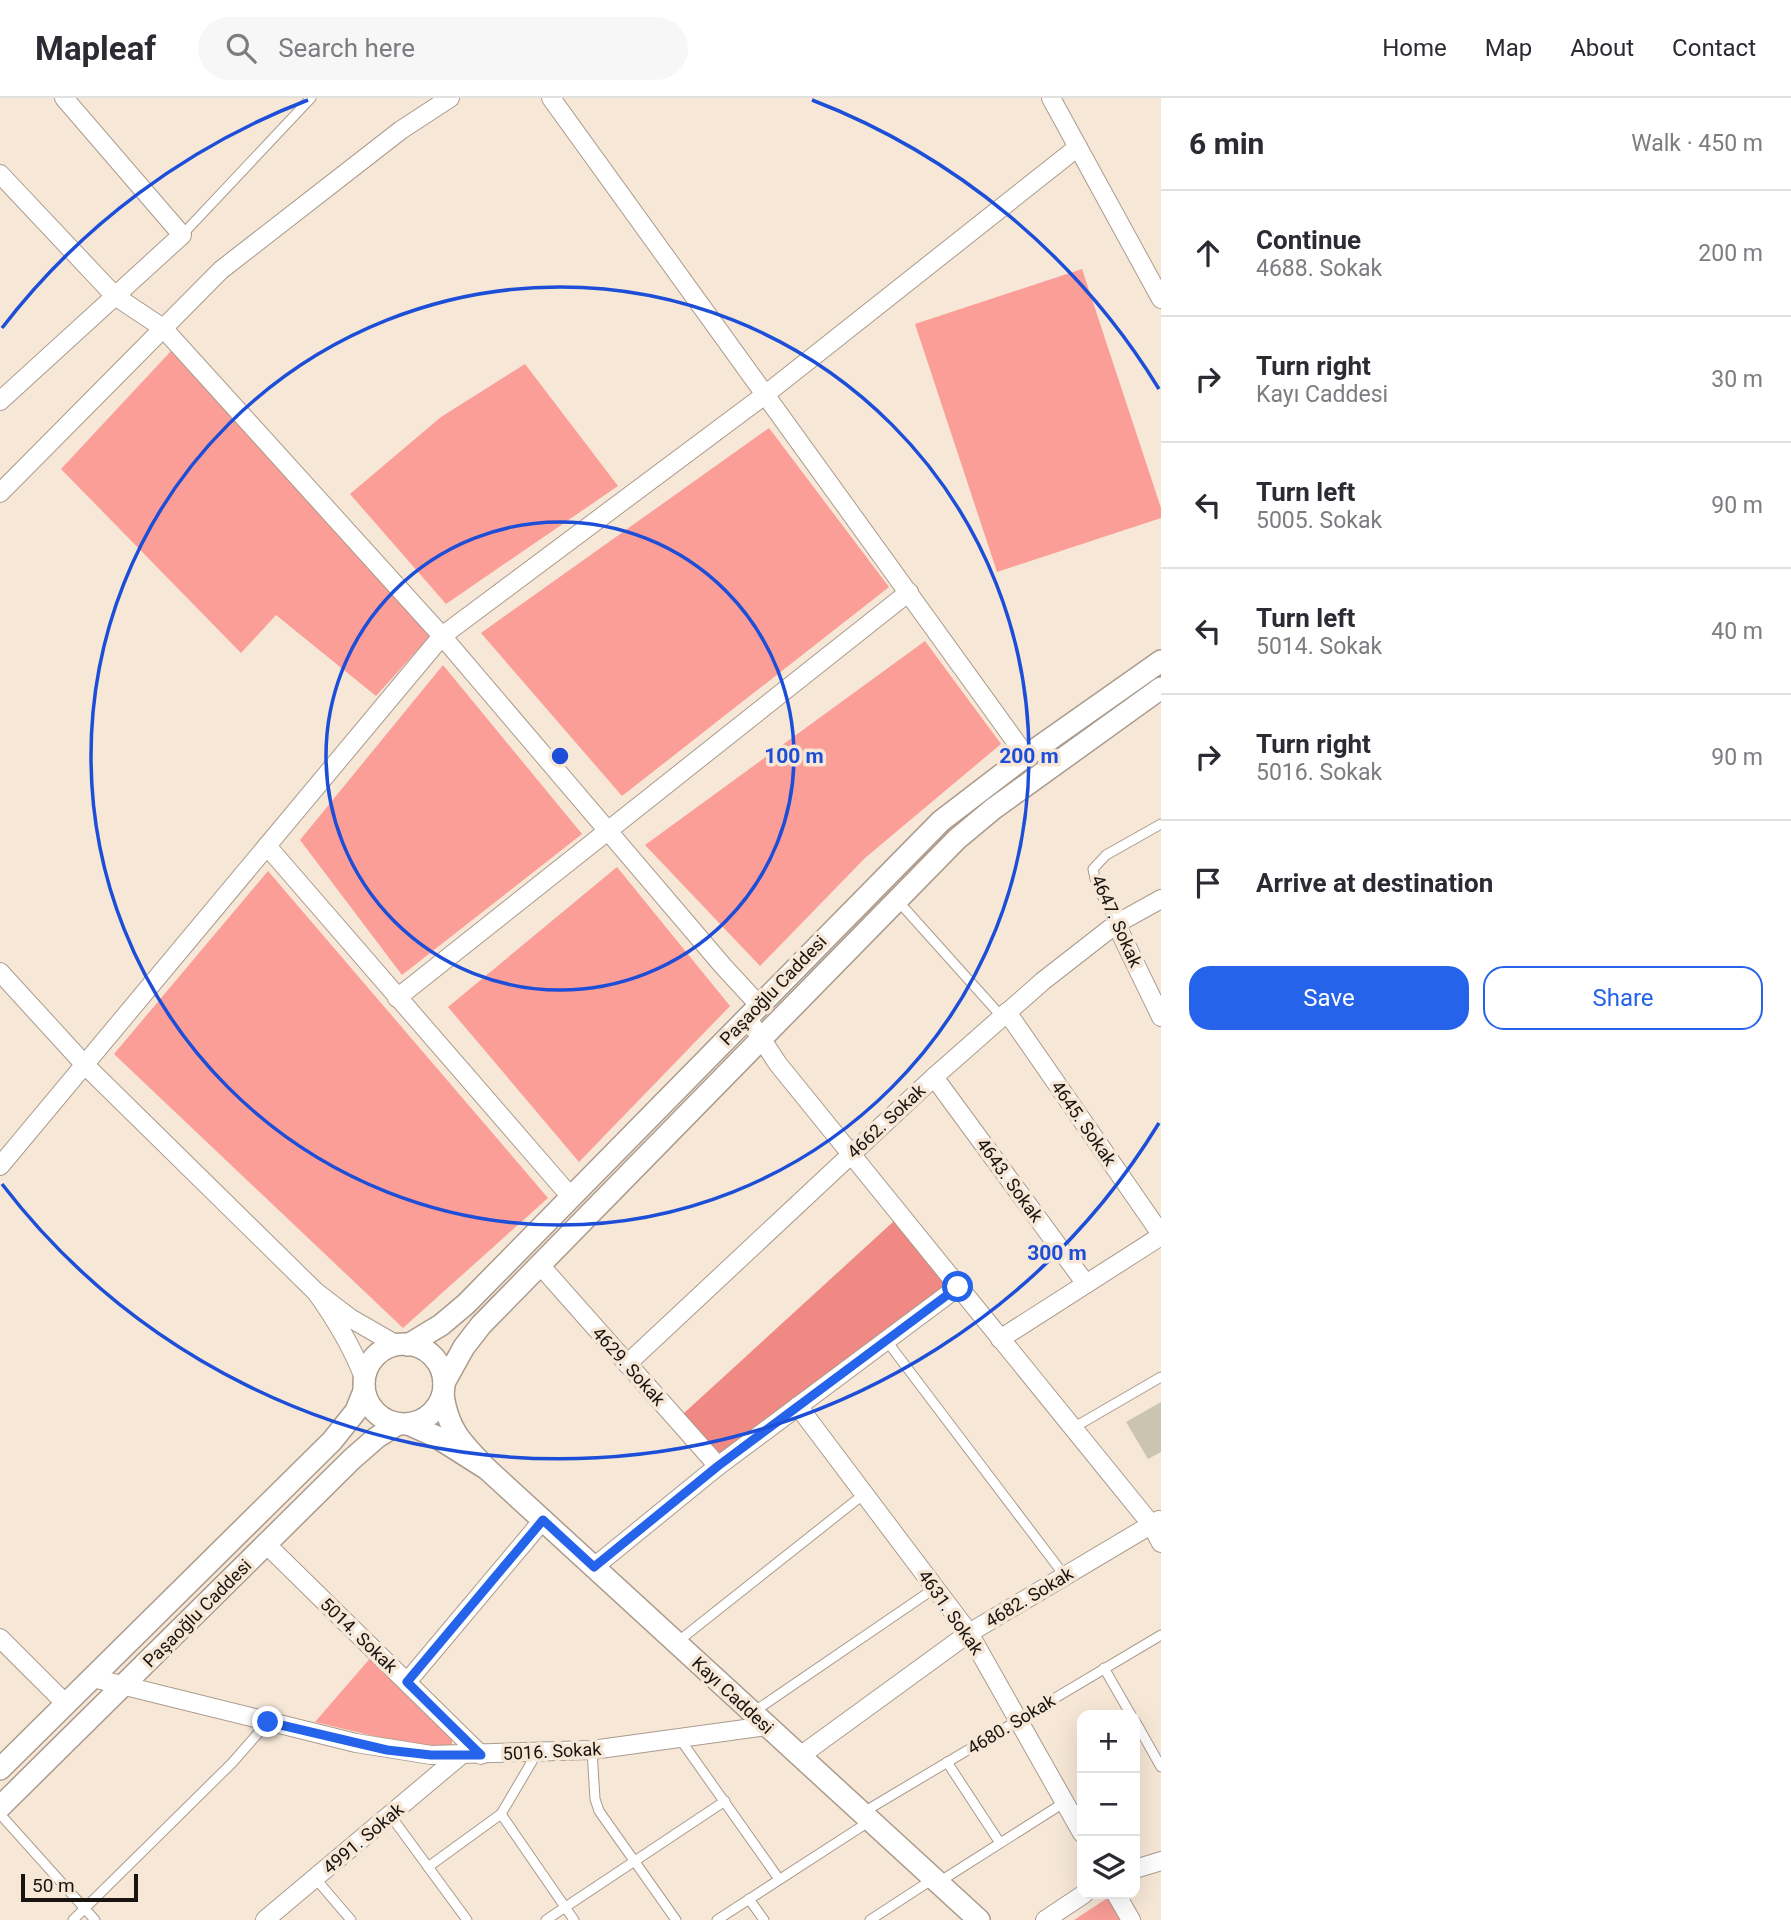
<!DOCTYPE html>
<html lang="en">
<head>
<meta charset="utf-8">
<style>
	:root { --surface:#fff; --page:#f7f7f7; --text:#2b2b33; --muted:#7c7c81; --line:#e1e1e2; --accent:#2563eb }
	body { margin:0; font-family:Roboto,sans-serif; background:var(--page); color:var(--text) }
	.controls { position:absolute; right:21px; bottom:21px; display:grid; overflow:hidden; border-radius:14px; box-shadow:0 7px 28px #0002 }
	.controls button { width:63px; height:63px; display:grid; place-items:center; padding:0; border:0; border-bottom:2px solid var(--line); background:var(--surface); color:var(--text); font:35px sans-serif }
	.scale { position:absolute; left:21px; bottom:18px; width:117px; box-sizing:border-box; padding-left:7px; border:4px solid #19140f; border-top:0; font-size:19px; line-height:24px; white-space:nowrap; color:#19140f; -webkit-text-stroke:5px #f6e7d7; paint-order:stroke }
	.stop { position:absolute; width:21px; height:21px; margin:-16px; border:5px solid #2563eb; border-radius:50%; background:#fff }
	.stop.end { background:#2563eb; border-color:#fff; box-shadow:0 2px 7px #0008 }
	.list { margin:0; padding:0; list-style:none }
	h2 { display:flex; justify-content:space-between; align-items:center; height:91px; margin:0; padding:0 28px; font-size:30px }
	h2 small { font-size:23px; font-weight:400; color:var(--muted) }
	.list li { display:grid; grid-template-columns:46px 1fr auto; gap:21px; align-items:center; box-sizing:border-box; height:126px; padding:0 28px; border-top:2px solid var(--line) }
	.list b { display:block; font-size:26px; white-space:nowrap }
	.list p { margin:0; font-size:23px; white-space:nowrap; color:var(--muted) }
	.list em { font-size:23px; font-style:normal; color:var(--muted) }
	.actions { display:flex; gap:14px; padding:21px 28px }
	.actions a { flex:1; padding:16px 0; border:2px solid var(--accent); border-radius:21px; text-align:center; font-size:24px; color:var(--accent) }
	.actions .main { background:var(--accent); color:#fff }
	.icon { flex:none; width:38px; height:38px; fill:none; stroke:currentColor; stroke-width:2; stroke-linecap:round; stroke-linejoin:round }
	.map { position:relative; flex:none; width:1161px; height:1822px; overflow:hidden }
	header { display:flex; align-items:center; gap:42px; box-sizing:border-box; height:98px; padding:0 35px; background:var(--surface); border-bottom:2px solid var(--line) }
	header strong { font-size:33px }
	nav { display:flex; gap:38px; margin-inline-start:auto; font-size:24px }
	.search { width:490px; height:63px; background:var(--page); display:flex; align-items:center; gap:18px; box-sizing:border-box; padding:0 24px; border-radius:38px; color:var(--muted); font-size:26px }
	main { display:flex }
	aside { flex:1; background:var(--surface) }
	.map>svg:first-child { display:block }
</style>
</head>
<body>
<header>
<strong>Mapleaf</strong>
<div class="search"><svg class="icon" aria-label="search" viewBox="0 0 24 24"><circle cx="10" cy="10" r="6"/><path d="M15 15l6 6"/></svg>Search here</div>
<nav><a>Home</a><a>Map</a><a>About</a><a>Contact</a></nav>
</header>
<main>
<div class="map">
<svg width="1161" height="1822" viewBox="0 0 1161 1822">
	<rect width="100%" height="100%" fill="#f6e7d7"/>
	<!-- green -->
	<g fill="#fb9e98">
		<path d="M1082,171L1161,410V420L997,474L915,226Z"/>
		<path d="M171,253L430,538L376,598L276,517L241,555L61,371Z"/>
		<path d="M525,266L618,388L446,506L350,396L441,319Z"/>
		<path d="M769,330L889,489L622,698L481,535Z"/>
		<path d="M925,543L1001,646L865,760L760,868L645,747Z"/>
		<path d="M443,567L582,736L402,877L300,742Z"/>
		<path d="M617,769L730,908L579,1064L448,909Z"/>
		<path d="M268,773L548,1100L403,1230L114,956Z"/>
		<path d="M373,1557L452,1641V1649L407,1646L315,1624Z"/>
		<path d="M1109,1799L1131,1822H1074Z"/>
	</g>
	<!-- forest -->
	<path fill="#f08883" d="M894,1123L947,1188L721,1356L683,1316Z"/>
	<!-- building -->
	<path fill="#cbc4b1" d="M1161,1304V1354L1148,1361L1126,1324Z"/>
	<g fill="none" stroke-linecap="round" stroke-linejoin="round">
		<defs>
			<g id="service">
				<path d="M182,137L311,0"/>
				<path d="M898,803L1002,919"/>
				<path d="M1116,826L1096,785L1093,771L1106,757L1161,726"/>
				<path d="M886,1242L1064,1477"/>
				<path d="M1073,1330L1161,1279"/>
				<path d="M676,1545L864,1396"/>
				<path d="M1104,1570L1131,1617"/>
				<path d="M752,1615L935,1490"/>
				<path d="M1135,1623L1161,1669"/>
				<path d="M680,1641L779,1781"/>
				<path d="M592,1652L595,1701L599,1713L676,1822"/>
				<path d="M947,1664L1000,1745"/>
				<path d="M862,1715L1161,1537"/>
				<path d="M0,1716L95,1822"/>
				<path d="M501,1716L574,1822"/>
				<path d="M390,1717L467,1822"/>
				<path d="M428,1769L501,1716L537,1655"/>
				<path d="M315,1780L351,1822"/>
				<path d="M939,1784L1065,1704"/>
				<path d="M749,1801L764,1822"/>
				<path d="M73,1822L232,1665L268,1624"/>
				<path d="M546,1822L725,1703"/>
				<path d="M717,1822L870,1723"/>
				<path d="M870,1822L933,1781"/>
			</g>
			<g id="minor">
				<path d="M551,0L1026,658"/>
				<path d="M1051,0L1161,201"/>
				<path d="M0,76L115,198L163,230L442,538L766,296L1078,49"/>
				<path d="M0,303L182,137L64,0"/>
				<path d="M0,395L221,172L401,32L450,0"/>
				<path d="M267,748L571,1099"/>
				<path d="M1116,826L1161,919"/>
				<path d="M0,874L85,967L316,1194"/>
				<path d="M397,900L909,494"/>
				<path d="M1007,914L1161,1136"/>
				<path d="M747,919L778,966L1151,1426L1161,1445"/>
				<path d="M934,979L1086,1186"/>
				<path d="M0,1068L442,538L723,868L759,907"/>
				<path d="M540,1167L718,1368"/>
				<path d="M1000,1241L1161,1138"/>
				<path d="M627,1266L934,979L1043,883L1116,826L1161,801"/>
				<path d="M364,1280C352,1248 336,1222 316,1194L350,1220L397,1247"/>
				<path d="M798,1308L969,1535L1082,1735"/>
				<path d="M266,1446L481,1657"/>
				<path d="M594,1469L718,1368L958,1189"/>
				<path d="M0,1540L66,1606"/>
				<path d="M93,1580L356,1645L431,1657L592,1652L767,1628"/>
				<path d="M407,1584L543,1422"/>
				<path d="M800,1658L969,1535L1159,1422"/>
				<path d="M1135,1771L1161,1763"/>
				<path d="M1116,1796L1131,1822"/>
				<path d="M265,1822L461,1657"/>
				<path d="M1045,1822L1084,1796"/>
			</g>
			<g id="tertiary">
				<circle cx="404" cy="1286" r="40"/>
				<path d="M408,1247L441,1227L466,1206L941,723L1026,658L1161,563"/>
				<path d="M444,1285L464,1249L481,1227L957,741L993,711L1161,590"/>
				<path d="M408,1326L435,1338L487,1371C463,1346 448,1333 443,1297"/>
				<path d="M487,1371L979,1822"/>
				<path d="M0,1671L332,1343L356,1313L364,1293"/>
				<path d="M0,1709L352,1361L376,1340L398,1326"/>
			</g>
		</defs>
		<!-- service casing -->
		<use href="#service" stroke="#aa9b8d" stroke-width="11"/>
		<!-- minor casing -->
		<use href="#minor" stroke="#aa9b8d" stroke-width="20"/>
		<!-- tertiary casing -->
		<use href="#tertiary" stroke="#aa9b8d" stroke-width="24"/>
		<!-- service -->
		<use href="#service" stroke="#fff" stroke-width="9"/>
		<!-- minor -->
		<use href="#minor" stroke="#fff" stroke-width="18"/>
		<!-- tertiary -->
		<use href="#tertiary" stroke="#fff" stroke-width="21"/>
	</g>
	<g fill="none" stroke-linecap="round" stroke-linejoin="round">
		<!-- route -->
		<path stroke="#2563eb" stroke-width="9" d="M268,1624L387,1652L431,1657H481L407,1584L543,1422L594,1469L718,1368L958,1189"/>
	</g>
	<!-- distance rings -->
	<g fill="none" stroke="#1d4ed8" stroke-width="3.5">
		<circle cx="560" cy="658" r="234"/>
		<circle cx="560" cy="658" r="469"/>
		<path d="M1159 1025A703 703 0 0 1 2 1086M2 230A703 703 0 0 1 308 2M812 2A703 703 0 0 1 1159 291"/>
	</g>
	<g text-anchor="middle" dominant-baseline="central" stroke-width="7" stroke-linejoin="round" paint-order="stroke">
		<!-- street labels -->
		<g font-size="18" fill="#19140f" stroke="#f6e7d7">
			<text transform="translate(1117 823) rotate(66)">4647. Sokak</text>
			<text transform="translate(773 892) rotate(-46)">Paşaoğlu Caddesi</text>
			<text transform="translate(886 1023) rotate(-43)">4662. Sokak</text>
			<text transform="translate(1084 1025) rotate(55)">4645. Sokak</text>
			<text transform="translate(1010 1082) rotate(54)">4643. Sokak</text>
			<text transform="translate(629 1268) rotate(48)">4629. Sokak</text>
			<text transform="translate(1029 1499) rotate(-31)">4682. Sokak</text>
			<text transform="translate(951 1514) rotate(55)">4631. Sokak</text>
			<text transform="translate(197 1515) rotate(-45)">Paşaoğlu Caddesi</text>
			<text transform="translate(359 1537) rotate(44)">5014. Sokak</text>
			<text transform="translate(733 1597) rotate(43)">Kayı Caddesi</text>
			<text transform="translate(1011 1626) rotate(-31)">4680. Sokak</text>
			<text transform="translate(552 1653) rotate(-3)">5016. Sokak</text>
			<text transform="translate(363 1740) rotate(-40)">4991. Sokak</text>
		</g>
	</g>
	<circle cx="560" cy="658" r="10" fill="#1d4ed8" stroke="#f6e7d7" stroke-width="3.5"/>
	<g font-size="21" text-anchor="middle" font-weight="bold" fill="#1d4ed8" stroke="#f6e7d7" stroke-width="7" stroke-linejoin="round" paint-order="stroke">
		<text x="794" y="665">100 m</text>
		<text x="1029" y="665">200 m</text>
		<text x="1057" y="1162">300 m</text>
	</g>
</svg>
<div class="controls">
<button>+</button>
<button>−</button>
<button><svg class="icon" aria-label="layers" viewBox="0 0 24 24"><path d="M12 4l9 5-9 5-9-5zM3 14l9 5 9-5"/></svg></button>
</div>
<div class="scale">50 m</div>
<div class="stop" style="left:958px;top:1189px"></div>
<div class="stop end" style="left:268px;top:1624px"></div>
</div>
<aside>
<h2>6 min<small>Walk · 450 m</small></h2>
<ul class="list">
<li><svg class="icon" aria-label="ahead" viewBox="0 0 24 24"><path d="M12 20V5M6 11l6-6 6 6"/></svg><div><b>Continue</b><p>4688. Sokak</p></div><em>200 m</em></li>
<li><svg class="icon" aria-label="right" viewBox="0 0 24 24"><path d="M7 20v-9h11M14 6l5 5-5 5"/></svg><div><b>Turn right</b><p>Kayı Caddesi</p></div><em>30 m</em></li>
<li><svg class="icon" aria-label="left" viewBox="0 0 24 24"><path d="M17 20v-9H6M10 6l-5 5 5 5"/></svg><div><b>Turn left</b><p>5005. Sokak</p></div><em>90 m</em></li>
<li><svg class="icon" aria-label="left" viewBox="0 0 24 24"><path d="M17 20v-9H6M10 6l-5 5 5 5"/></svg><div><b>Turn left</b><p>5014. Sokak</p></div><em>40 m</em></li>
<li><svg class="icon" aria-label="right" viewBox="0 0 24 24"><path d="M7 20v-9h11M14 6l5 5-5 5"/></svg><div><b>Turn right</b><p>5016. Sokak</p></div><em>90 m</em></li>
<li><svg class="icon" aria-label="arrive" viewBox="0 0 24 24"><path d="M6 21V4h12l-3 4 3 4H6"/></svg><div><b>Arrive at destination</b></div></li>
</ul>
<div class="actions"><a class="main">Save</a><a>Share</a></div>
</aside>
</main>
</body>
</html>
